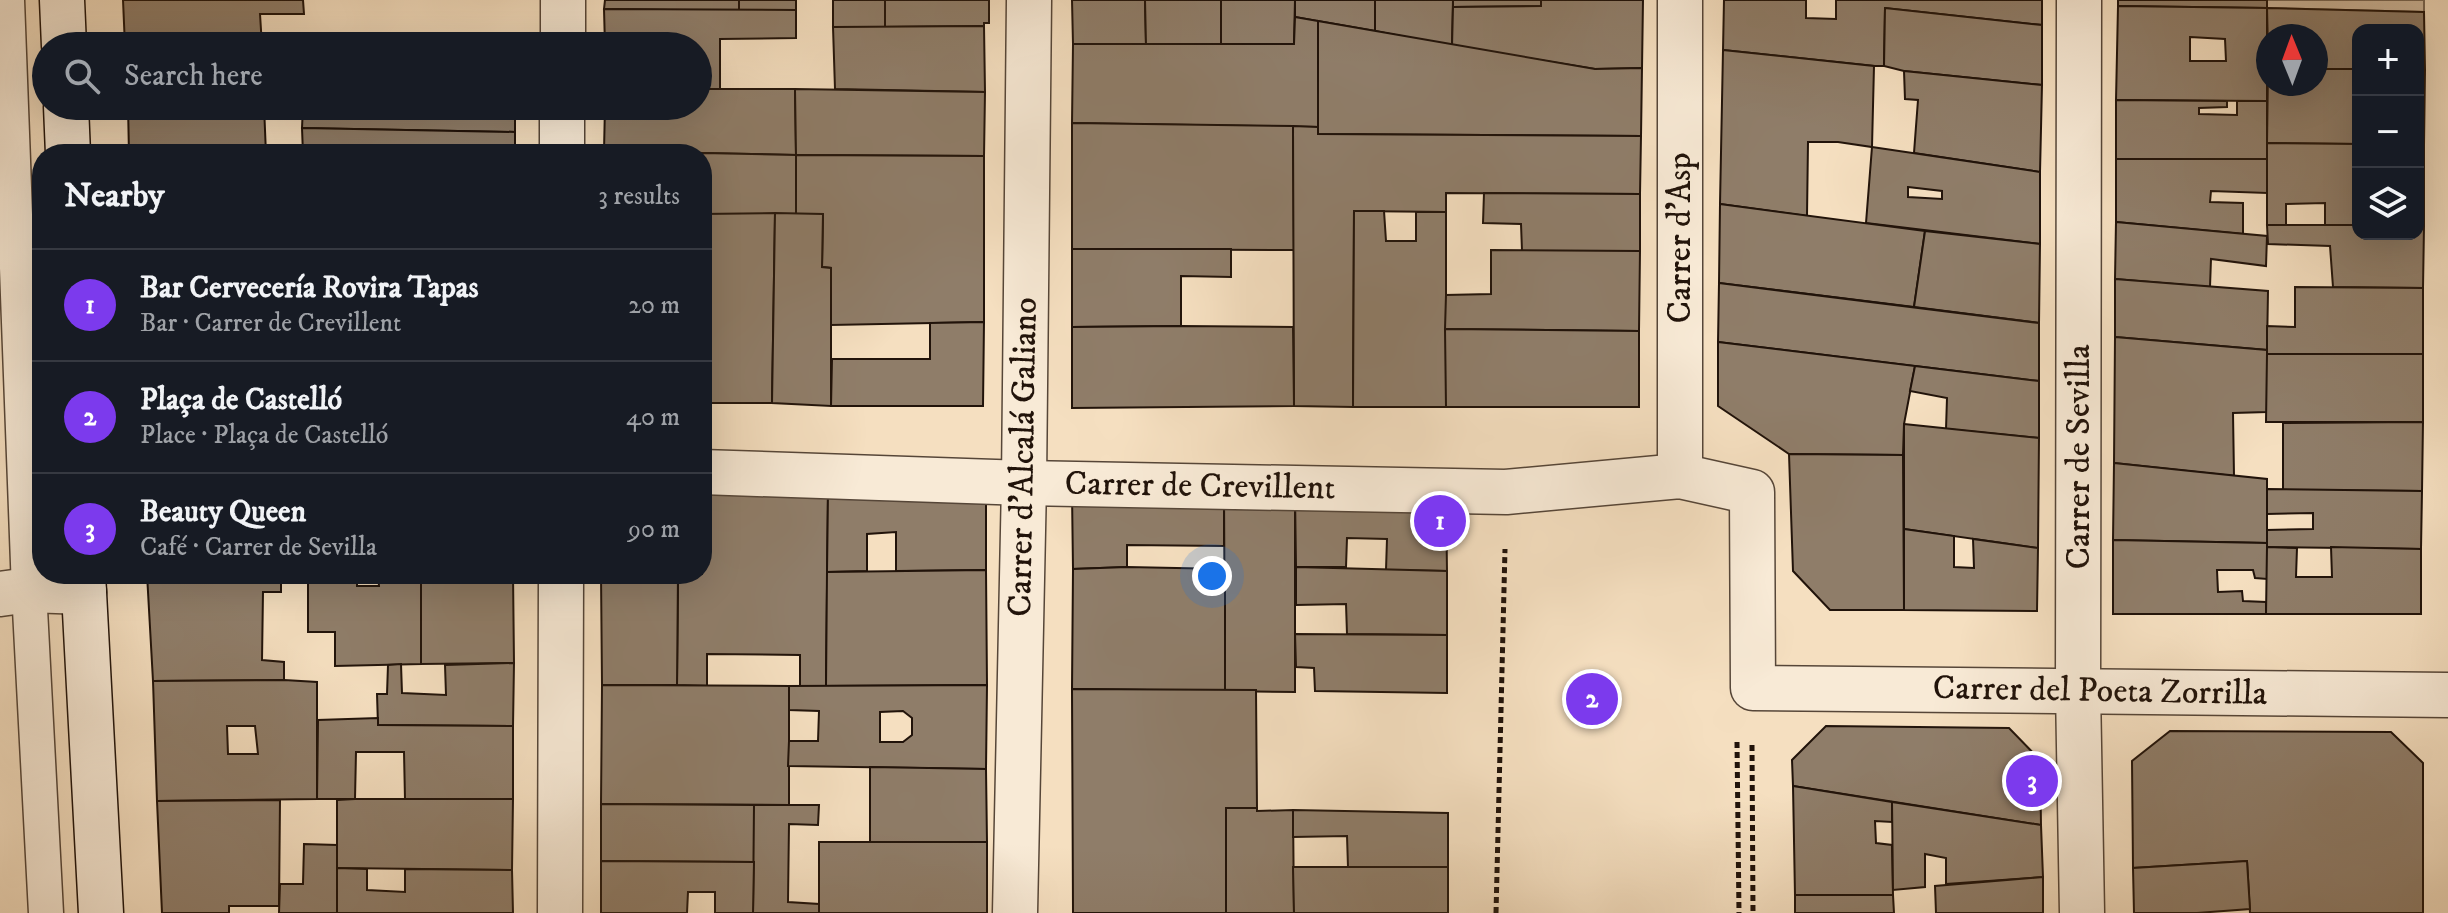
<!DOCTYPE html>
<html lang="en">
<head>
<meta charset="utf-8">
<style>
	:root { --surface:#171b24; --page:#242831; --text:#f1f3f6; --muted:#9ea1a6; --line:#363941; --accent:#7c3aed }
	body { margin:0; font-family:"IM FELL DW Pica",serif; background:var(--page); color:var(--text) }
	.controls { position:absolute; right:24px; top:24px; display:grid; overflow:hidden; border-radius:16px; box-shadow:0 8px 32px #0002 }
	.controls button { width:72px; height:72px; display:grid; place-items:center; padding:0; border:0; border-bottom:2px solid var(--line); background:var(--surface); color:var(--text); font:40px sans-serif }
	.compass { position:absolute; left:2256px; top:24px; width:72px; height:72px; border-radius:50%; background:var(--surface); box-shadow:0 8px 32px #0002; rotate:359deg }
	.you { position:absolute; left:1212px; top:576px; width:28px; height:28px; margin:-20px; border:6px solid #fff; border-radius:50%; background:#1a73e8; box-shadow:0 0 0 12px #1a73e833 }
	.badge { display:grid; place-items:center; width:52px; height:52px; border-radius:50%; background:var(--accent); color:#fff; font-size:26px; font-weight:700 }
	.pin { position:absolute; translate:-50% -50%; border:4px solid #fff; box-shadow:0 2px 8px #0006 }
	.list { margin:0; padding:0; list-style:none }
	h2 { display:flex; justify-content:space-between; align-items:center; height:104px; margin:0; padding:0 32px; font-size:34px }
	h2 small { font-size:26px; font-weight:400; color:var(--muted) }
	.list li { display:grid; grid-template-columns:52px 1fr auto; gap:24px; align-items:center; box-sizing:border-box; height:112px; padding:0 32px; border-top:2px solid var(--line) }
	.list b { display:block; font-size:30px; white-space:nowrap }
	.list p { margin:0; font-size:26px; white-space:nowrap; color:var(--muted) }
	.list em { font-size:26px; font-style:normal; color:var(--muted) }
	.icon { flex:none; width:44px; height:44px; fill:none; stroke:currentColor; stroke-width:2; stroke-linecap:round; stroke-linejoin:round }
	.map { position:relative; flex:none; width:2448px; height:913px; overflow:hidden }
	.search { position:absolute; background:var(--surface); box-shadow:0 8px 32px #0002; left:32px; top:32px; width:680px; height:88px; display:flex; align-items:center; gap:20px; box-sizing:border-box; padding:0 28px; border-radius:44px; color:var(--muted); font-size:30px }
	.panel { position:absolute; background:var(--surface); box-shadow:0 8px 32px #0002; left:32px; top:144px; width:680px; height:440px; border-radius:32px }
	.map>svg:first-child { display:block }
</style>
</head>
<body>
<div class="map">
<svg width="2448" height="913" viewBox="0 0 2448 913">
	<rect width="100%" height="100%" fill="#f5dfc0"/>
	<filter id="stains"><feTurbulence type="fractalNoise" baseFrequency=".0025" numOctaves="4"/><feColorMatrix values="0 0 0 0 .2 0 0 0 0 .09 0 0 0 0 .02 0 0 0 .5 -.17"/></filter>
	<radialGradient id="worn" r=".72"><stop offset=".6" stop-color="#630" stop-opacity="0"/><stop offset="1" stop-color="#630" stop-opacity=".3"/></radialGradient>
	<!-- green -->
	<path fill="#d1bca1" stroke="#796856" stroke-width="2" d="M2267,0H2424V12L2267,8Z"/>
	<!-- building -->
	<g fill="#8f7d69" stroke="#21130a" stroke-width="2" fill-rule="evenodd">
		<path d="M123,0H303L304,14H260L262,46H125Z"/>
		<path d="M605,0H739V11L604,9Z"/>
		<path d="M739,0H796V10L739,11Z"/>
		<rect x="833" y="0" width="52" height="27"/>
		<path d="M885,0H989V23H984V26L885,27Z"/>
		<path d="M1072,0H1145L1146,45L1073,44Z"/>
		<path d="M1145,0H1221V44L1146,45Z"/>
		<path d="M1221,0H1295L1294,44H1221Z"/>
		<path d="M1295,0H1375V31L1295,17Z"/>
		<path d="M1375,0H1453L1452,46L1375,31Z"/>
		<path d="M1453,0H1541V6L1453,7Z"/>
		<path d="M1541,0H1643L1642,68L1595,69L1452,46L1453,7L1541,6Z"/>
		<path d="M1724,0H1806V18L1836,19V0H2042V25L1885,8L1884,66H1874L1723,50Z"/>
		<path d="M2118,0H2267V8L2118,6Z"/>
		<path d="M2118,6L2267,8V101L2116,100ZM2190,37L2225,39L2226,61H2190Z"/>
		<path d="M1885,8L2042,25V85L1904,71L1884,66Z"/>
		<path d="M2267,8L2424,12L2425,70H2418V30H2358V69H2316V36H2268V51Z"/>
		<path d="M604,9L796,10V38L720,39V89H698V46H605Z"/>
		<path d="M1295,17L1318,21V127L1072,123L1073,44H1294Z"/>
		<path d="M1318,21L1595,69L1642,68L1641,136L1318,134Z"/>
		<path d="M984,26L985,92L835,89L833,27Z"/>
		<path d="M1723,50L1874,66L1872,147L1838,142H1808L1807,216L1720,204Z"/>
		<path d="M2268,68V84H2316V69H2358V144L2267,143Z"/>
		<path d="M2418,70H2425L2424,145H2418Z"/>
		<path d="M1904,71L2042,85L2040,172L1914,153L1918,100L1905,99Z"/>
		<path d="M698,89H795L796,155L604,151L605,106H698Z"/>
		<path d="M795,89L985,92L984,156L796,155Z"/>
		<path d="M2116,100L2227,101V107L2199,108V114L2237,115V101H2267V159H2116Z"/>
		<path d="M128,106H264L266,154H129Z"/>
		<path d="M303,106H515V132L302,128Z"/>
		<path d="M1072,123L1293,126L1294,250L1072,249Z"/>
		<path d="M1293,126L1318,127V134L1641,136L1640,194L1446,193V212L1354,211L1353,407L1294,406Z"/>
		<path d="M302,128L515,132V154H303Z"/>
		<path d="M2267,143L2358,144V225H2325V203L2286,204V225H2267Z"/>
		<rect x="2418" y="145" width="6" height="81"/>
		<path d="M1872,147L2040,172V244L1866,223ZM1908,187L1942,191V199L1908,197Z"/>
		<path d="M604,151L796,155V214H702V154H604Z"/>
		<path d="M796,155L984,156V322L831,325V268L822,267L823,214H796Z"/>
		<path d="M2116,159H2267V193L2211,191L2210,202L2243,203V234L2116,222Z"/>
		<path d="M1484,193L1640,194V251H1522L1521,224L1483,223Z"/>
		<path d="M1720,204L1925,231L1914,307L1719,283Z"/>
		<path d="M1354,211H1384L1386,241H1416V212H1446V407H1353Z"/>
		<path d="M775,213L772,403H702V214Z"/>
		<path d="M775,213L823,214L822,267L831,268V406L772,403Z"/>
		<path d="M2116,222L2267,236L2266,266L2211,259L2210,287L2115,279Z"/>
		<path d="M2267,225H2358V234H2418V226H2424L2423,288L2333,287L2330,246L2268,244Z"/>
		<path d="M1925,231L2040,244L2039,323L1914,307Z"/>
		<path d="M1072,249H1231V277L1181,276V326L1072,327Z"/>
		<path d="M1491,250L1640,251L1639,331L1445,329L1446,295L1491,294Z"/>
		<path d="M2115,279L2268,291L2267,350L2115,337Z"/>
		<path d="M1719,283L2039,323V381L1718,342Z"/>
		<path d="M2295,287L2423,288V354H2267V326L2295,327Z"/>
		<path d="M984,322L983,406H831L832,359H930V323Z"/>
		<path d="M1181,326L1293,327L1294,406L1072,408V327Z"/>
		<path d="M1445,329L1639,331V407H1446Z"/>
		<path d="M2115,337L2267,350V412L2233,413L2234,476L2114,463Z"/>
		<path d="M1718,342L1915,366L1904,424L1903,455L1789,454L1718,406Z"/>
		<path d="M2267,354H2423V422H2266Z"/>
		<path d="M1915,366L2039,381V438L1946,429L1947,398L1910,391Z"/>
		<path d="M2423,422L2422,491L2283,490V423Z"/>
		<path d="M1904,424L2039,438L2038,548L1904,529Z"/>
		<path d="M1789,454L1903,455L1904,610H1830L1793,571Z"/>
		<path d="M2114,463L2267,479V543L2113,540Z"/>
		<path d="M2267,489L2422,491L2421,549L2267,547V530L2313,529V513L2267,514Z"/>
		<path d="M702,492H828L826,686H800V655L707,654V686L677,685L678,574H702Z"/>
		<path d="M828,492H986V570L896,571V532L867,534V571L827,572Z"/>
		<path d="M1072,493L1224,494V546L1127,545V567L1073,569Z"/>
		<path d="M1224,494H1295V692L1225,691Z"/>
		<path d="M1295,494L1446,496L1447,571L1386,570L1387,539L1347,538L1346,567H1296Z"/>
		<path d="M1904,529L1954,536V567L1974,568L1973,539L2038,548L2037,611L1904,610Z"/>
		<path d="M2113,540L2267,543V579L2255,578L2253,570H2217L2218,592L2242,591L2243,601L2266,602V614H2113Z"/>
		<path d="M2267,547L2297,548L2296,577H2332L2331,547L2421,549V614H2266Z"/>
		<path d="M1127,567L1225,569V691L1072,689L1073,569Z"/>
		<path d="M1296,567L1447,571V635L1347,634L1346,604L1296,605Z"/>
		<path d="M986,570L987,685L826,686L827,572Z"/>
		<path d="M147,574H281V592H263L262,660L284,662V680L153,681Z"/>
		<path d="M308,574H371L357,575V586H379L378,574H421V664L335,666V632H308Z"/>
		<path d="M421,574H513L514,663L421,664Z"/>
		<path d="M601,574H678L677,685H602Z"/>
		<path d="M1295,634L1447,635V693L1315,691L1314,668L1296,667Z"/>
		<path d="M514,663L513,726L378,725L377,694H387L388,665L401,664L402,693L446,695L445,665Z"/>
		<path d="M284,680L317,682V799L157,801L153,681ZM227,726H255L258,754H228Z"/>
		<path d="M602,685L789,686V805L601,804Z"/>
		<path d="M987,685L986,769L788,766L789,741H818L819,711L789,710V686ZM903,711L912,718V735L903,742H880V712Z"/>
		<path d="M1072,689L1256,690L1257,808H1226V913H1073Z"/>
		<path d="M378,718V725L513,726V799H405L404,752H356L355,799H317L318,720Z"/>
		<path d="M1826,726L2009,728L2040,760L2041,825L1793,786L1792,760Z"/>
		<path d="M2170,731L2391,732L2423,763V913H2250L2247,861L2133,868L2132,761Z"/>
		<path d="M870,767L986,769L987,842H870Z"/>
		<path d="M1793,786L1892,802V822L1875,821L1876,843L1892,845L1893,895H1795Z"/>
		<path d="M355,799H513L512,870L337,868V800Z"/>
		<path d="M280,800L279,906H229V913H162L157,801Z"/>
		<path d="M1892,802L2041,825L2043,877L1946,884V858L1925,854V887L1893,890Z"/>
		<path d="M601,804L754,805V862L601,861Z"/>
		<path d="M754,805H819L818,825L789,824L788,902L819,904V913H753Z"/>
		<path d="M1226,808H1257V811L1293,810L1294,913H1226Z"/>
		<path d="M1293,810L1448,813V867H1348L1347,836L1293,837Z"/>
		<rect x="819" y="842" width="168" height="71"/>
		<path d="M304,844L337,845V913H279L280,884H303Z"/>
		<path d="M601,861L754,862L753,913H715V892H688L687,913H601Z"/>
		<path d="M2247,861L2250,909L2197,913H2134L2133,868Z"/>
		<path d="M1293,867H1448V913H1294Z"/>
		<path d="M337,868L367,869V890L405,892V869L512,870L513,913H337Z"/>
		<path d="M2043,877V913H1936L1935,886Z"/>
		<path d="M1795,895H1893L1894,913H1795Z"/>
	</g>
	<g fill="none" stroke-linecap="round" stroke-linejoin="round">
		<defs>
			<path id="lane" d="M7,0L29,590L46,913"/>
			<g id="street">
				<path d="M1680,0V476"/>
				<path d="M2079,0L2078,690L2082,913"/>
				<path d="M563,46V0"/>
				<path d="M562,154V106"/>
				<path d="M702,472L1024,483L1506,492L1680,476L1752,492L1753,688L2448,695"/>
				<path d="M0,594L29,590L84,592"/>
				<path d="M560,913L561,574"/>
				<path d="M1015,913L1024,483L1029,0"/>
			</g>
			<g id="secondary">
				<path d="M62,0L64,46"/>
				<path d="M66,106L68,154"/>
				<path d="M83,574L101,913"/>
			</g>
		</defs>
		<!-- lane casing -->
		<use href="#lane" stroke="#564638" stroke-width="37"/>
		<!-- street casing -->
		<use href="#street" stroke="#564638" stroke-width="47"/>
		<!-- secondary casing -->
		<use href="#secondary" stroke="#21130a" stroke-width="47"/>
		<!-- path -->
		<g stroke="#21130a" stroke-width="5" stroke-dasharray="6 4" stroke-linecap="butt">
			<path d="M1737,742L1739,913"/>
			<path d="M1752,745L1753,913"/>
			<path d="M1496,913L1505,549"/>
		</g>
		<!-- lane -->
		<use href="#lane" stroke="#f8ead6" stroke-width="34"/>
		<!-- street -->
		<use href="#street" stroke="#f8ead6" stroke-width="44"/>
		<!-- secondary -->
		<use href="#secondary" stroke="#f8ead6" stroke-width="44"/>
	</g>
	<g text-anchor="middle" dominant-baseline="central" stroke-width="6" stroke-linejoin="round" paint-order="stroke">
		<!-- street labels -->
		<g font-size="34" fill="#21130a" stroke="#f8ead6">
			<text transform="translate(1680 238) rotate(-90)">Carrer d'Asp</text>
			<text transform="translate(1023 457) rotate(-89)">Carrer d'Alcalá Galiano</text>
			<text transform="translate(2079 457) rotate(-90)">Carrer de Sevilla</text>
			<text transform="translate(1200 486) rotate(1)">Carrer de Crevillent</text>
			<text transform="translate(2100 691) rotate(1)">Carrer del Poeta Zorrilla</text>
		</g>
	</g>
	<rect width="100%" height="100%" filter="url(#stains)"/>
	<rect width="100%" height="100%" fill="url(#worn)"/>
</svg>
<div class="controls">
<button>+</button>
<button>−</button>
<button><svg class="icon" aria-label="layers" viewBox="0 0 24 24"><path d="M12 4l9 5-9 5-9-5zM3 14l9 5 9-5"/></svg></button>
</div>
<svg class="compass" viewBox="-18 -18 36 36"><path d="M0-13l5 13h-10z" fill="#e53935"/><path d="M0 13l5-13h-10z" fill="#9ea1a6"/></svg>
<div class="you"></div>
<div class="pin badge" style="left:1440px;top:521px">1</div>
<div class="pin badge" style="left:1592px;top:699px">2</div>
<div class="pin badge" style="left:2032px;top:781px">3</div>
<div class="search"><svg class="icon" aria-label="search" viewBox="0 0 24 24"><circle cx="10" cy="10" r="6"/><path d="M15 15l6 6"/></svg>Search here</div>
<section class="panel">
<h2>Nearby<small>3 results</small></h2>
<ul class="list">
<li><span class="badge">1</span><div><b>Bar Cervecería Rovira Tapas</b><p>Bar · Carrer de Crevillent</p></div><em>20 m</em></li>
<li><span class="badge">2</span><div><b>Plaça de Castelló</b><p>Place · Plaça de Castelló</p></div><em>40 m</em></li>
<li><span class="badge">3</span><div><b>Beauty Queen</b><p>Café · Carrer de Sevilla</p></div><em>90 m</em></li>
</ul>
</section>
</div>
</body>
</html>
